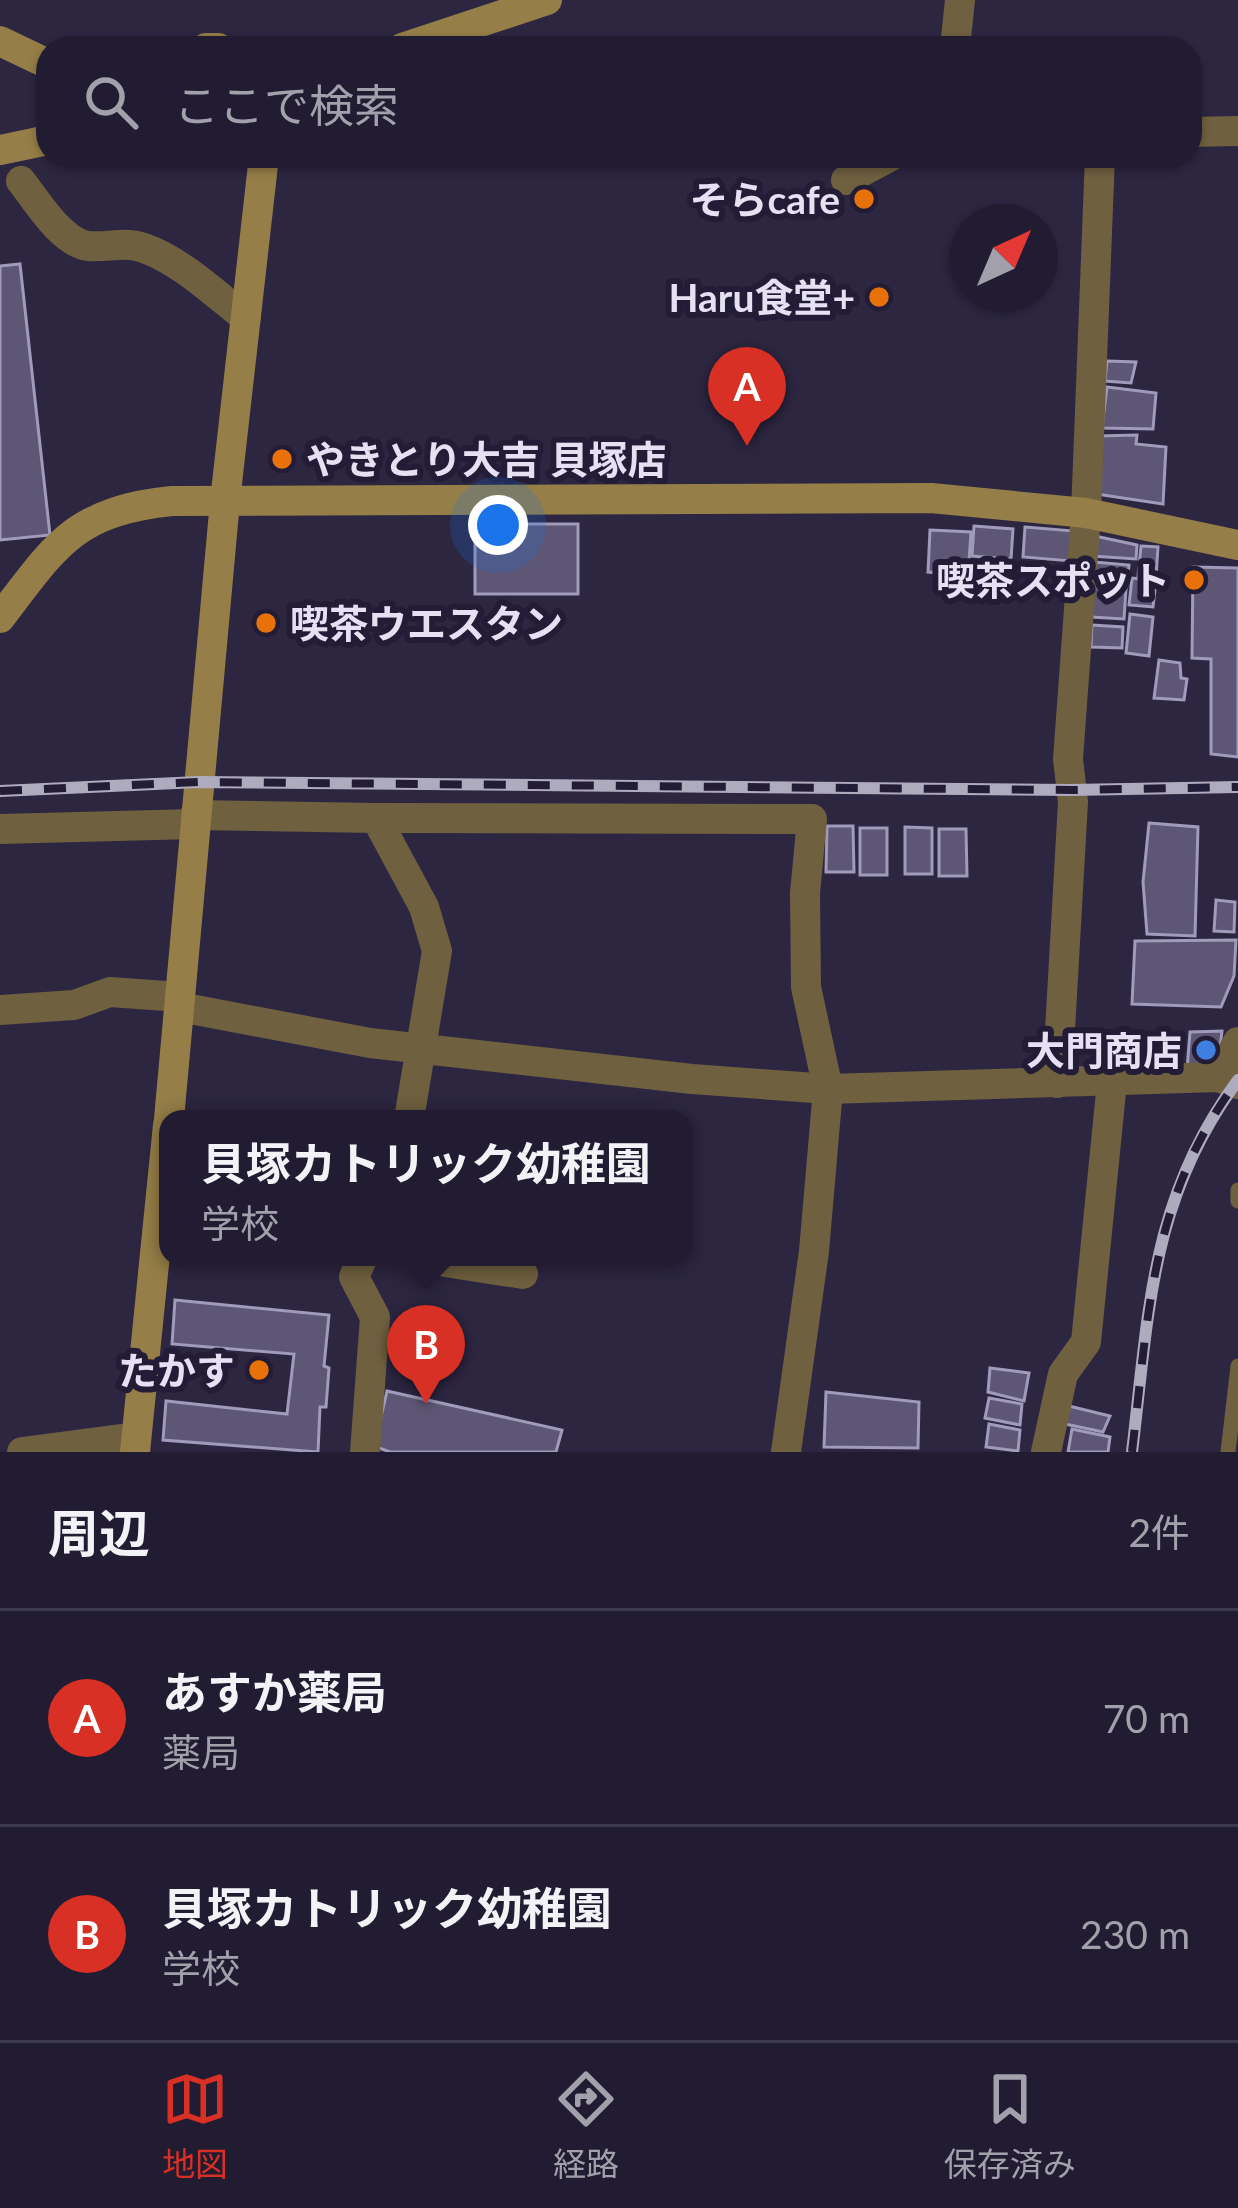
<!DOCTYPE html>
<html lang="ja">
<head>
<meta charset="utf-8">
<style>
	:root { --surface:#211c31; --page:#2d293d; --text:#f1f3f6; --muted:#a2a1ab; --line:#3e3a4d; --accent:#d93025 }
	body { margin:0; font-family:Lato,"Noto Sans JP",sans-serif; background:var(--page); color:var(--text) }
	.compass { position:absolute; left:950px; top:204px; width:108px; height:108px; border-radius:50%; background:var(--surface); box-shadow:0 3px 9px #0004; rotate:44deg }
	.you { position:absolute; left:498px; top:525px; width:42px; height:42px; margin:-30px; border:9px solid #fff; border-radius:50%; background:#1a73e8; box-shadow:0 0 0 18px #1a73e833 }
	.badge { display:grid; place-items:center; width:78px; height:78px; border-radius:50%; background:var(--accent); color:#fff; font-size:39px; font-weight:700 }
	.pin { position:absolute; translate:-50% -99px; filter:drop-shadow(0 3px 6px #0008) }
	.pin::after { content:''; position:absolute; top:63px; width:42px; height:36px; background:inherit; clip-path:polygon(0 0,100% 0,50% 100%) }
	.popup { position:absolute; left:159px; top:1110px; width:534px; height:156px; box-sizing:border-box; display:grid; place-content:center; border-radius:24px; background:var(--surface); filter:drop-shadow(0 3px 9px #0005); font-size:39px; white-space:nowrap; color:var(--muted) }
	.popup b { font-size:45px; color:var(--text) }
	.popup::after { content:''; position:absolute; left:50%; top:100%; margin-left:-24px; border:24px solid transparent; border-top-color:var(--surface) }
	.list { margin:0; padding:0; list-style:none }
	h2 { display:flex; justify-content:space-between; align-items:center; height:156px; margin:0; padding:0 48px; font-size:51px }
	h2 small { font-size:39px; font-weight:400; color:var(--muted) }
	.list li { display:grid; grid-template-columns:78px 1fr auto; gap:36px; align-items:center; box-sizing:border-box; height:216px; padding:0 48px; border-top:3px solid var(--line) }
	.list b { display:block; font-size:45px; white-space:nowrap }
	.list p { margin:0; font-size:39px; white-space:nowrap; color:var(--muted) }
	.list em { font-size:39px; font-style:normal; color:var(--muted) }
	.icon { flex:none; width:66px; height:66px; fill:none; stroke:currentColor; stroke-width:2; stroke-linecap:round; stroke-linejoin:round }
	.map { position:relative; flex:none; width:1238px; height:1452px; overflow:hidden }
	.search { position:absolute; background:var(--surface); box-shadow:0 3px 9px #0004; left:36px; right:36px; top:36px; height:132px; display:flex; align-items:center; gap:30px; box-sizing:border-box; padding:0 42px; border-radius:36px; color:var(--muted); font-size:45px }
	.sheet { height:588px; background:var(--surface) }
	nav { display:flex; justify-content:space-around; align-items:center; box-sizing:border-box; height:168px; border-top:3px solid var(--line); background:var(--surface); font-size:33px; color:var(--muted) }
	nav a { display:grid; justify-items:center; gap:6px }
	nav .on { color:var(--accent) }
	.map>svg:first-child { display:block }
</style>
</head>
<body>
<div class="map">
<svg width="1238" height="1452" viewBox="0 0 1238 1452">
	<rect width="100%" height="100%" fill="#2c2641"/>
	<!-- building -->
	<g fill="#5d5775" stroke="#a09abb" stroke-width="3">
		<path d="M20,264L50,535L0,540V266Z"/>
		<path d="M1107,361L1136,362L1131,383L1105,381Z"/>
		<path d="M1107,387L1156,393L1153,429L1102,428Z"/>
		<path d="M1137,435L1136,444L1166,447L1163,504L1096,494L1098,436Z"/>
		<rect x="475" y="524" width="103" height="70"/>
		<path d="M974,526L1013,529L1011,559L972,556Z"/>
		<path d="M1025,527L1074,531L1071,561L1023,557Z"/>
		<path d="M930,530L971,532L968,575L928,572Z"/>
		<path d="M1095,536L1137,545L1136,559L1092,556Z"/>
		<path d="M1141,546L1158,547L1156,577L1138,576Z"/>
		<path d="M1094,562L1129,565L1127,585L1093,582Z"/>
		<path d="M1193,567L1238,568V757L1211,754V659L1192,658Z"/>
		<path d="M1132,578L1156,581L1153,607L1129,605Z"/>
		<path d="M1093,587L1126,589L1124,619L1091,617Z"/>
		<path d="M1130,614L1153,617L1149,656L1126,653Z"/>
		<path d="M1092,625L1123,627L1122,648L1091,647Z"/>
		<path d="M1159,660L1180,663L1181,678L1187,679L1184,700L1154,698Z"/>
		<path d="M1149,823L1198,827L1195,936L1147,934L1143,882Z"/>
		<path d="M827,826H853L854,872H826Z"/>
		<path d="M905,827L932,828V874H905Z"/>
		<rect x="860" y="828" width="27" height="47"/>
		<path d="M939,829H966L967,876H939Z"/>
		<path d="M1216,900L1235,902L1234,932L1214,931Z"/>
		<path d="M1236,940L1234,976L1221,1007L1132,1004L1135,941Z"/>
		<path d="M1222,1031L1218,1066L1187,1070L1190,1032Z"/>
		<path d="M175,1300L329,1315L324,1366L329,1368L326,1407H320L318,1452L163,1440L166,1401L287,1414L294,1354L172,1344Z"/>
		<path d="M990,1368L1029,1373L1024,1401L988,1392Z"/>
		<path d="M387,1391L562,1430L556,1452H390L379,1448L375,1443Z"/>
		<path d="M826,1392L919,1402L918,1448L824,1447Z"/>
		<path d="M989,1398L1022,1404L1020,1425L985,1418Z"/>
		<path d="M1069,1406L1110,1416L1103,1432L1065,1424Z"/>
		<path d="M989,1424L1020,1430L1018,1451L986,1447Z"/>
		<path d="M1072,1429L1110,1437L1108,1452H1068Z"/>
	</g>
	<g fill="none" stroke-linecap="round" stroke-linejoin="round">
		<!-- lane -->
		<g stroke="#6f603f" stroke-width="15">
			<path d="M1238,1190V1201"/>
			<path d="M1228,1452L1238,1366"/>
		</g>
		<!-- street -->
		<g stroke="#6f603f" stroke-width="30">
			<path d="M955,48L960,0"/>
			<path d="M1190,132L1238,131"/>
			<path d="M846,180L891,156"/>
			<path d="M21,181C37,201 61,242 88,246C108,248 124,241 144,248C181,261 215,294 246,318"/>
			<path d="M195,815L376,818L424,907L437,951L409,1119"/>
			<path d="M376,818L812,819L805,893L806,987L828,1089L814,1251L786,1452"/>
			<path d="M0,829L195,824"/>
			<path d="M180,1007L370,1043L692,1079L828,1089L1218,1077L1238,1084"/>
			<path d="M0,1010L74,1005L110,992L180,997"/>
			<path d="M1218,1077L1238,1042"/>
			<path d="M1057,1083L1073,802L1068,759L1086,513L1100,156"/>
			<path d="M363,1257L354,1277L375,1317L365,1452"/>
			<path d="M441,1257L445,1262L523,1274"/>
			<path d="M22,1452L136,1437"/>
			<path d="M1046,1452L1063,1374L1086,1342L1112,1082"/>
		</g>
		<!-- secondary -->
		<g stroke="#957e47" stroke-width="30">
			<path d="M0,41L48,64"/>
			<path d="M206,48H218"/>
			<path d="M402,48L547,0"/>
			<path d="M0,150L48,140"/>
			<path d="M0,618C56,545 74,511 172,501L931,498L1086,513L1238,545"/>
			<path d="M169,1119L225,501L264,156"/>
			<path d="M135,1452L168,1125"/>
		</g>
		<defs>
			<g id="rail">
				<path d="M0,791L199,782L1071,790L1238,787"/>
				<path d="M1132,1452C1149,1312 1150,1198 1238,1080"/>
			</g>
		</defs>
		<!-- rail casing -->
		<use href="#rail" stroke="#afabbf" stroke-width="12"/>
		<!-- rail -->
		<use href="#rail" stroke="#231c36" stroke-width="8" stroke-dasharray="22" stroke-linecap="butt"/>
	</g>
	<!-- markers -->
	<g fill="#e8710a" stroke="#231c36" stroke-width="4.5">
		<circle cx="864" cy="199" r="12"/>
		<circle cx="879" cy="297" r="12"/>
		<circle cx="282" cy="459" r="12"/>
		<circle cx="1194" cy="580" r="12"/>
		<circle cx="266" cy="623" r="12"/>
		<circle cx="259" cy="1370" r="12"/>
	</g>
	<circle fill="#3f7fe0" stroke="#231c36" stroke-width="4.5" cx="1206" cy="1050" r="12"/>
	<g text-anchor="middle" dominant-baseline="central" stroke-width="12" stroke-linejoin="round" paint-order="stroke">
		<!-- poi labels -->
		<g font-size="39" font-weight="bold" fill="#e5e1f3" stroke="#231c36" text-anchor="end">
			<text x="840" y="199">そらcafe</text>
			<text x="855" y="297">Haru食堂+</text>
			<text x="306" y="459" text-anchor="start">やきとり大吉 貝塚店</text>
			<text x="1170" y="580">喫茶スポット</text>
			<text x="290" y="623" text-anchor="start">喫茶ウエスタン</text>
			<text x="1182" y="1050">大門商店</text>
			<text x="235" y="1370">たかす</text>
		</g>
	</g>
</svg>
<svg class="compass" viewBox="-18 -18 36 36"><path d="M0-13l5 13h-10z" fill="#e53935"/><path d="M0 13l5-13h-10z" fill="#a2a1ab"/></svg>
<div class="you"></div>
<div class="pin badge" style="left:747px;top:446px">A</div>
<div class="pin badge" style="left:426px;top:1404px">B</div>
<div class="popup"><b>貝塚カトリック幼稚園</b>学校</div>
<div class="search"><svg class="icon" aria-label="search" viewBox="0 0 24 24"><circle cx="10" cy="10" r="6"/><path d="M15 15l6 6"/></svg>ここで検索</div>
</div>
<section class="sheet">
<h2>周辺<small>2件</small></h2>
<ul class="list">
<li><span class="badge">A</span><div><b>あすか薬局</b><p>薬局</p></div><em>70 m</em></li>
<li><span class="badge">B</span><div><b>貝塚カトリック幼稚園</b><p>学校</p></div><em>230 m</em></li>
</ul>
</section>
<nav>
<a class="on"><svg class="icon" aria-label="map" viewBox="0 0 24 24"><path d="M3 6l6-2 6 2 6-2v14l-6 2-6-2-6 2zM9 4v14M15 6v14"/></svg>地図</a>
<a><svg class="icon" aria-label="directions" viewBox="0 0 24 24"><path d="M12 3l9 9-9 9-9-9zM9 14v-3h6M13 9l2 2-2 2"/></svg>経路</a>
<a><svg class="icon" aria-label="saved" viewBox="0 0 24 24"><path d="M7 4h10v16l-5-4-5 4z"/></svg>保存済み</a>
</nav>
</body>
</html>
